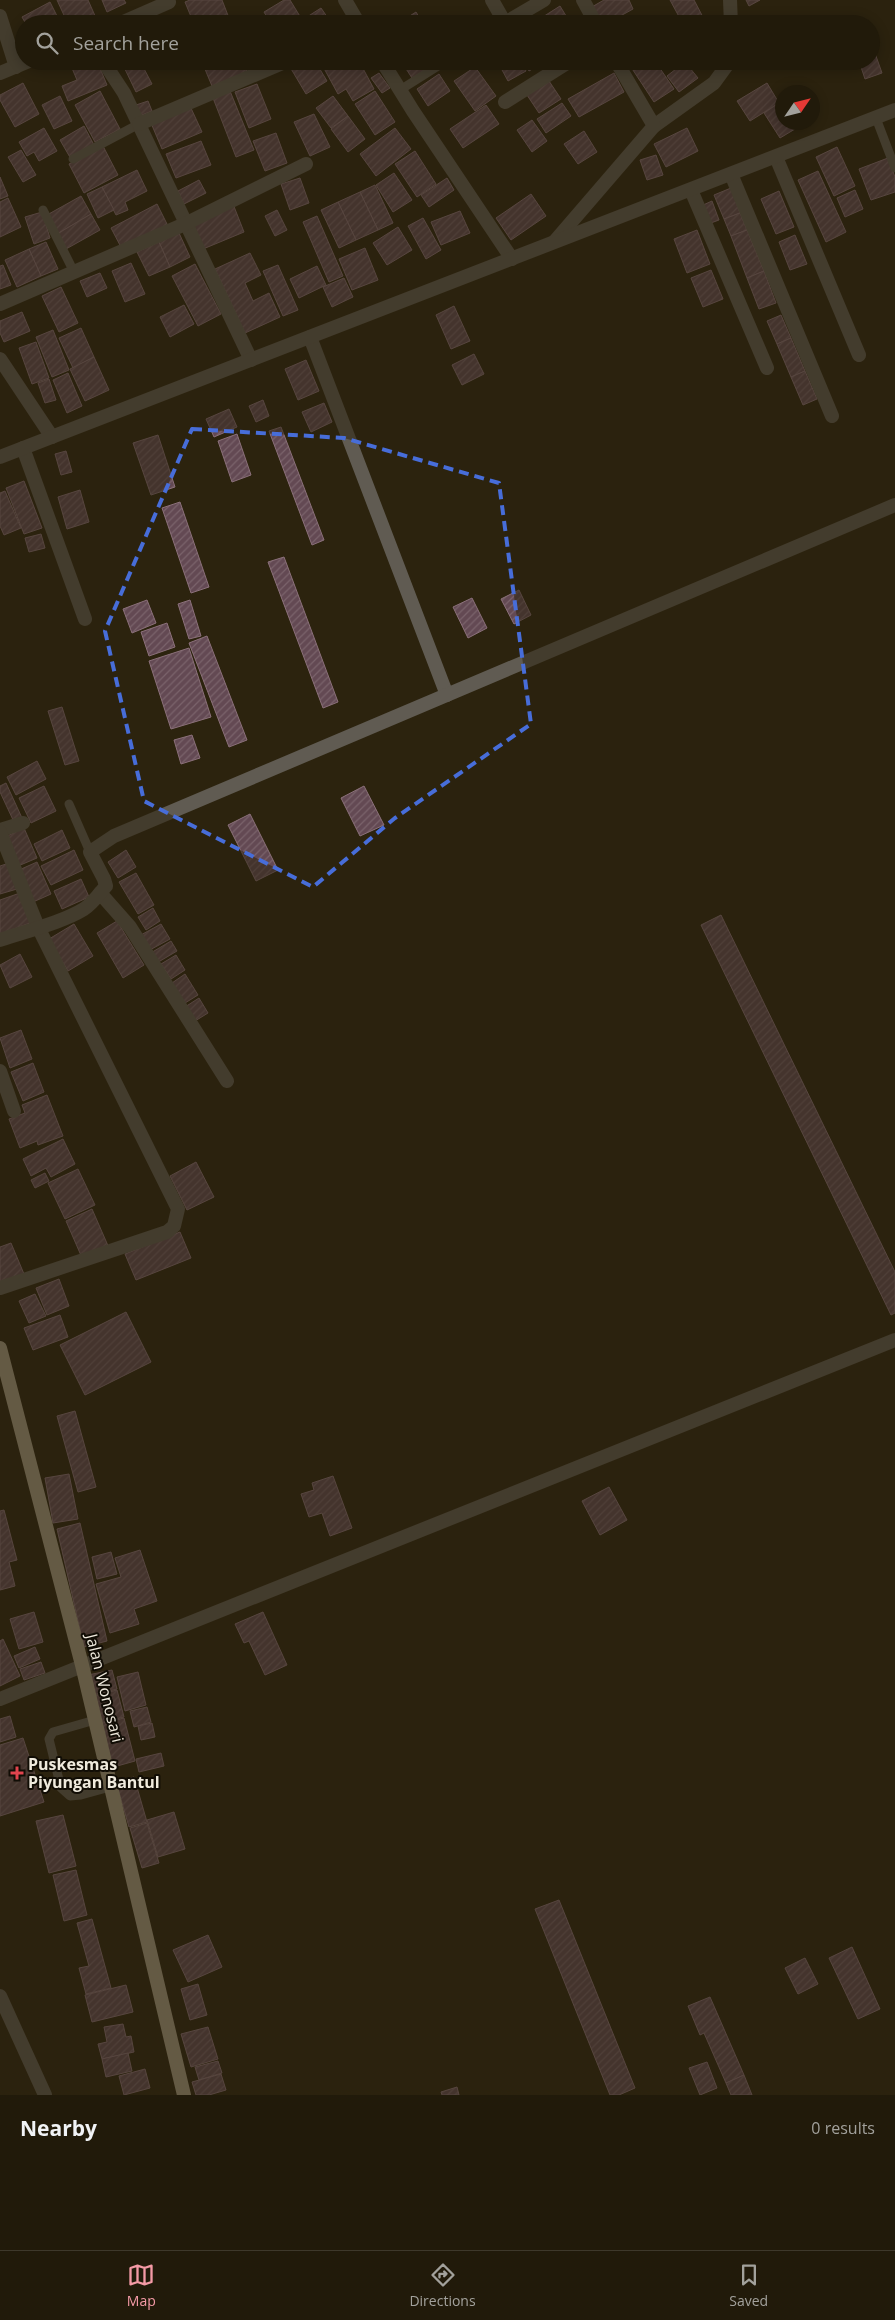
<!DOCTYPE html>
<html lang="en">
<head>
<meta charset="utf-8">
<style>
	:root { --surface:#211a0a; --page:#292313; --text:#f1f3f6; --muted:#a2a19c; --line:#3e382b; --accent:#f49aa6 }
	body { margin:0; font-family:"Open Sans",sans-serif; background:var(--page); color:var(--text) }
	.compass { position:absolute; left:775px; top:85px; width:45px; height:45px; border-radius:50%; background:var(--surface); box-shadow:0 2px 12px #0003; rotate:55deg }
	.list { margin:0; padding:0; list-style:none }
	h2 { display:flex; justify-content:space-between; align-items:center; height:65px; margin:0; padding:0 20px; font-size:21px }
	h2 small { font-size:16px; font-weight:400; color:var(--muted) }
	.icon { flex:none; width:28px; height:28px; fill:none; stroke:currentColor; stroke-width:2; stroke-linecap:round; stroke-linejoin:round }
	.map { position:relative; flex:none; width:895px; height:2095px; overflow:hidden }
	.search { position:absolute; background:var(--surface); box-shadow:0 2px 12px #0003; left:15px; right:15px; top:15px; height:55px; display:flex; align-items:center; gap:12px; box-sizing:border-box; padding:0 18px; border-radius:28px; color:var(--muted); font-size:19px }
	.sheet { height:155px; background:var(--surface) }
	nav { display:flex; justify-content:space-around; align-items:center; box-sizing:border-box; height:70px; border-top:1px solid var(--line); background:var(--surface); font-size:14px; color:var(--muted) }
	nav a { display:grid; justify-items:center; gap:2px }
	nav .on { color:var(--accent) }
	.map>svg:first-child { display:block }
</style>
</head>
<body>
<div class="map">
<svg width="895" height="2095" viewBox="0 0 895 2095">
	<defs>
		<pattern id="building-hatch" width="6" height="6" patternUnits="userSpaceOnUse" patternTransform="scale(1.25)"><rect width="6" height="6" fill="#634953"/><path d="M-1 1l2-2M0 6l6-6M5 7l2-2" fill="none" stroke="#7a636b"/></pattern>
	</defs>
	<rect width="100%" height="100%" fill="#2c230e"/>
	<!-- building -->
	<g fill="url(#building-hatch)" stroke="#8b707a">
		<path d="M57,0H88L96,18L83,24H68Z"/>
		<path d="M102,0H124L126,3L107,12Z"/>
		<path d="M190,0H222L229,18L214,24H194L185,2Z"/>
		<path d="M284,0H290L301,18L292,24H271L264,12Z"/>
		<path d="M604,0H629L633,9L606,24H599L590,8Z"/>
		<path d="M670,0H694L705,21L699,24H683Z"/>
		<path d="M746,0H760L749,6Z"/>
		<path d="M50,2L61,24H26L22,17Z"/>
		<path d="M560,6L571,24H540L538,20Z"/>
		<path d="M321,8L332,24H296Z"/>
		<path d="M416,12L423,24H397Z"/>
		<path d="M871,42L882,73L865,79L859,61H871Z"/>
		<path d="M69,61H97L107,85L68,101L62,86L77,80Z"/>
		<path d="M126,61H140L152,84L136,92L122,63Z"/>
		<path d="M243,61L247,72L212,86L202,62Z"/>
		<path d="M300,61H315L327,81L306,94L290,67Z"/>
		<path d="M320,61H359L374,89L353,101L346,89L338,94Z"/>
		<path d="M401,61H439L412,78Z"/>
		<path d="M512,61H520L526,71L508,81L501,68Z"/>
		<path d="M523,61H546L529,71Z"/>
		<path d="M627,61H655L674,89L654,102Z"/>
		<path d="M685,62L698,78L679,92L667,76Z"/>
		<path d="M475,67L496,96L475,111L454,81Z"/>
		<path d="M379,73L390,88L382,93L371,78Z"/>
		<path d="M614,73L624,92L579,117L568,99Z"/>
		<path d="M439,74L450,91L428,106L417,89Z"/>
		<path d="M549,81L561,99L539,113L527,95Z"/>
		<path d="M23,83L39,114L15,127L0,100V95Z"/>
		<path d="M767,83L779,103L750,121L737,101Z"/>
		<path d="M257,84L271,119L249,128L235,92Z"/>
		<path d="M100,91L120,129L95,142L75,105Z"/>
		<path d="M230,91L254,150L236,157L213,98Z"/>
		<path d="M375,91L395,122L375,135L355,104Z"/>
		<path d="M60,96L72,121L54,129L42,105Z"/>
		<path d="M333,96L348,116L331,128L316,108Z"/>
		<path d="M148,101L152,111L137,117L133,106Z"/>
		<path d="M562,103L571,116L546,133L537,119Z"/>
		<path d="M779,103L782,108V122H791L795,129L780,138L764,113Z"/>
		<path d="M486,105L499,124L463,148L450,129Z"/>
		<path d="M190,106L202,132L162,149L151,123Z"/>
		<path d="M314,114L330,147L310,156L294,122Z"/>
		<path d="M348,116L365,139L348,152L331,129Z"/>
		<path d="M532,120L547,141L532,152L517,130Z"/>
		<path d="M84,126L94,145L71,159L60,140Z"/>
		<path d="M44,128L57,151L39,161L34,152L27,156L19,142Z"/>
		<path d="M395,128L411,149L376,176L360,154Z"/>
		<path d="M687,128L698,151L666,167L654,144Z"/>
		<path d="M584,131L597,152L578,164L564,144Z"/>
		<path d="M276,133L287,163L265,171L253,141Z"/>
		<path d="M201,141L211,165L176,178L166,154Z"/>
		<path d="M103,146L118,175L84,193L69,164Z"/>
		<path d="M837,147L855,186L834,196L816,157Z"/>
		<path d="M21,150L36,175L23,182L8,157Z"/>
		<path d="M415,151L436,184L417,197L395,164Z"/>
		<path d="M656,155L663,175L647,180L640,160Z"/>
		<path d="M888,158L895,177V192L871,200L859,169Z"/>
		<path d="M137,170L147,191L125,202L128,210L116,215L102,187Z"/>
		<path d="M818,171L846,232L826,242L798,180Z"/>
		<path d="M394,173L412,200L393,212L376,185Z"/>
		<path d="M0,177L8,196L0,199Z"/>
		<path d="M300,178L309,203L290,210L281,184Z"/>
		<path d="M447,178L454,190L429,207L421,195Z"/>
		<path d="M199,180L206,193L184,204L178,191Z"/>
		<path d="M375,185L393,223L378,230L360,192Z"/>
		<path d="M102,187L114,210L98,218L87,194Z"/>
		<path d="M731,188L740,213L724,219L714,195Z"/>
		<path d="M855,190L863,209L845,217L837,198Z"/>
		<path d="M779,191L794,227L776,234L761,199Z"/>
		<path d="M360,192L378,230L356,240L338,202Z"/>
		<path d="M531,194L546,216L511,240L496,218Z"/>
		<path d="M81,196L91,214L57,234L47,215Z"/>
		<path d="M8,198L21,227L0,237V202Z"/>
		<path d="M712,201L719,220L708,224L701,206Z"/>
		<path d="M338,202L356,240L339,248L321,210Z"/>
		<path d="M157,204L168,226L122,249L111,228Z"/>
		<path d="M233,204L244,232L203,249L192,221Z"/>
		<path d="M277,210L287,230L275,236L265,216Z"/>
		<path d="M460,211L470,233L441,245L431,222Z"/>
		<path d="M42,212L50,238L34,244L25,217Z"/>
		<path d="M740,213L747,230L731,236L724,219Z"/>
		<path d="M91,214L100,230L66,249L57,234Z"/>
		<path d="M317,216L343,276L329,282L303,222Z"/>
		<path d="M423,218L441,250L426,259L408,226Z"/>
		<path d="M398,227L412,250L387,265L373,243Z"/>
		<path d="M697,230L710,264L687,273L674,239Z"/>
		<path d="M747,230L764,271L747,278L731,236Z"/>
		<path d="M179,233L190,257L170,267L159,242Z"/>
		<path d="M795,235L807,264L790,270L779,242Z"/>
		<path d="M46,242L58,269L41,276L29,249Z"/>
		<path d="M159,242L170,267L149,276L137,252Z"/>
		<path d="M365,248L378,280L352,290L339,259Z"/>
		<path d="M29,249L41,276L17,287L5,260Z"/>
		<path d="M250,253L261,275L245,283L253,301L269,293L280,317L245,333L215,269Z"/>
		<path d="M131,263L145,294L125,302L112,271Z"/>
		<path d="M195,264L221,314L198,326L172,276Z"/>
		<path d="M3,265L11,285L0,289V266Z"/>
		<path d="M278,265L298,310L283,316L263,271Z"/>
		<path d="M317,266L326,285L299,298L290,279Z"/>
		<path d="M711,270L723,299L703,307L691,278Z"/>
		<path d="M764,271L776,303L759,309L747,278Z"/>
		<path d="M100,273L107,288L87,297L80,281Z"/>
		<path d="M344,278L353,297L332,307L323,287Z"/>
		<path d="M61,287L78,323L59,332L42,296Z"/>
		<path d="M184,305L194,324L170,337L160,317Z"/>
		<path d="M454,306L470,341L451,349L436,315Z"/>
		<path d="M22,312L30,331L4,342L0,333V321Z"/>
		<path d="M781,315L791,338L777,344L767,321Z"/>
		<path d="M81,328L94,357L73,368L59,338Z"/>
		<path d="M53,330L69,370L52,377L36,337Z"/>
		<path d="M791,338L805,371L791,377L777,344Z"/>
		<path d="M36,342L49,378L32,384L19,348Z"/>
		<path d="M474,354L484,374L462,385L452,365Z"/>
		<path d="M94,357L109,390L85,401L70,369Z"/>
		<path d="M306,360L319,391L298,400L285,369Z"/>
		<path d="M805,371L817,399L803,405L791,377Z"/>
		<path d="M68,373L82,406L67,413L53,380Z"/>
		<path d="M49,379L56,400L45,403L38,383Z"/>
		<path d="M263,400L269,416L256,422L249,406Z"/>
		<path d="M324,403L332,422L311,432L302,412Z"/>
		<path d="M229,409L237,427L214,437L206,419Z"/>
		<path d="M281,427L324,540L312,545L269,431Z"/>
		<path d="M237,434L251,475L232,482L218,441Z"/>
		<path d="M158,435L175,487L151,495L133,443Z"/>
		<path d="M66,451L72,472L61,475L55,454Z"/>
		<path d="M24,481L42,528L24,534L6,488Z"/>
		<path d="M80,490L89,522L67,529L58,497Z"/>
		<path d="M5,491L21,528L4,535L0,526V493Z"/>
		<path d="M180,502L209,587L191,593L162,508Z"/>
		<path d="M41,534L45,548L29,552L25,538Z"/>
		<path d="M284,557L338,702L323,708L268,562Z"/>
		<path d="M519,590L531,615L514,624L501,599Z"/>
		<path d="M472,598L487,628L468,638L453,607Z"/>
		<path d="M147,600L156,623L132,633L123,609Z"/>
		<path d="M190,600L201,636L189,639L178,604Z"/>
		<path d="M167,623L175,647L149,656L141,632Z"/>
		<path d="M207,636L247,740L229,747L189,643Z"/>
		<path d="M189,648L211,717L171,729L149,661Z"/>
		<path d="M62,707L79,761L65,765L48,711Z"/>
		<path d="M192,735L200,758L181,764L174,740Z"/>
		<path d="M37,761L46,779L16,795L7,777Z"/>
		<path d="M6,783L22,818L14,822L0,792V786Z"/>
		<path d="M44,786L56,811L31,823L19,798Z"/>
		<path d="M364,786L384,825L360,836L341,798Z"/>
		<path d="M250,814L278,870L256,881L228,825Z"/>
		<path d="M24,828L37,858L18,866L5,837Z"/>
		<path d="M62,830L70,848L42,861L34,844Z"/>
		<path d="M74,850L83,870L51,885L41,866Z"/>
		<path d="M126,850L136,867L118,878L108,862Z"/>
		<path d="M37,862L51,894L33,902L19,870Z"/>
		<path d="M9,863L17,889L0,894V866Z"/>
		<path d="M136,873L154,905L138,914L119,882Z"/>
		<path d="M81,879L89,897L62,909L54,891Z"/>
		<path d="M20,893L30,923L0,934V900Z"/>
		<path d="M153,908L160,921L146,930L138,917Z"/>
		<path d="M721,915L895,1272V1313L891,1315L701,925Z"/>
		<path d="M117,921L144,965L123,978L97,933Z"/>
		<path d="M74,924L93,956L68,971L49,939Z"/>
		<path d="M161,924L170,939L148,951L139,936Z"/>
		<path d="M171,941L177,951L155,964L149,954Z"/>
		<path d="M20,954L32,977L10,988L0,965Z"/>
		<path d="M176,955L185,970L171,979L161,964Z"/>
		<path d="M185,974L198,995L185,1003L172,983Z"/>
		<path d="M199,998L208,1013L195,1021L185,1007Z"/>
		<path d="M21,1030L32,1059L10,1068L0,1038Z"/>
		<path d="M33,1063L44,1092L23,1101L11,1072Z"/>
		<path d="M47,1095L63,1136L38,1145L37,1141L20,1148L9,1119L25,1113L22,1105Z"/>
		<path d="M63,1139L75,1164L51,1177L46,1168L31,1176L23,1159Z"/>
		<path d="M196,1162L214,1197L187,1210L170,1176Z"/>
		<path d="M78,1169L95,1205L65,1219L48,1183Z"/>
		<path d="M45,1173L49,1181L35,1188L31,1180Z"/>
		<path d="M92,1209L109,1248L83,1260L66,1221Z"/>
		<path d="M180,1232L191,1258L136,1280L125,1254Z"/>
		<path d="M11,1243L24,1274L0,1284V1247Z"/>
		<path d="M59,1279L69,1306L47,1315L36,1288Z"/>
		<path d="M35,1294L46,1316L29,1323L19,1301Z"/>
		<path d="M126,1312L151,1362L85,1395L60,1345Z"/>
		<path d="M60,1315L68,1337L33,1350L24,1328Z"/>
		<path d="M75,1411L96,1487L78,1492L57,1416Z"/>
		<path d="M69,1474L78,1519L53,1523L45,1478Z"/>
		<path d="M333,1476L352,1528L330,1536L322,1513L309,1517L301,1494L314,1490L312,1483Z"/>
		<path d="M609,1487L627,1520L600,1535L582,1501Z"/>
		<path d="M4,1510L17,1560L9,1562L15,1586L0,1590V1511Z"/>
		<path d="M80,1523L107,1641L84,1647L57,1529Z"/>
		<path d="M140,1550L157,1601L134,1609L139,1624L110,1633L96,1584L121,1577L115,1558Z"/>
		<path d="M111,1552L117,1574L97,1579L92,1557Z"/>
		<path d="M34,1612L43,1642L19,1649L10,1619Z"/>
		<path d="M263,1612L287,1665L265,1675L249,1641L244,1643L235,1624Z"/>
		<path d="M3,1639L20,1676L0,1686V1641Z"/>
		<path d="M35,1647L40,1659L19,1668L14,1656Z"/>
		<path d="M41,1662L45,1673L24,1680L20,1669Z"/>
		<path d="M112,1670L117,1689L93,1695L88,1675Z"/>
		<path d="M138,1672L146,1705L125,1711L117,1677Z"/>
		<path d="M117,1690L124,1717L100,1723L93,1696Z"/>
		<path d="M147,1707L151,1722L134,1727L130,1711Z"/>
		<path d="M10,1716L16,1737L0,1742V1719Z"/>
		<path d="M124,1718L135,1761L110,1768L99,1724Z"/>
		<path d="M152,1723L155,1737L141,1740L138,1726Z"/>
		<path d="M23,1738L44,1802L0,1816V1745Z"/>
		<path d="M161,1753L164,1766L139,1772L136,1759Z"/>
		<path d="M134,1777L147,1822L129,1827L116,1782Z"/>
		<path d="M174,1812L185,1849L158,1857L147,1820Z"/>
		<path d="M63,1815L76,1866L49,1873L36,1821Z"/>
		<path d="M147,1823L159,1863L142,1868L130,1828Z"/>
		<path d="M76,1870L87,1915L64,1921L53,1875Z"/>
		<path d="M559,1900L635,2088L619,2095H610L535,1909Z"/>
		<path d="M92,1919L111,1988L86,1994L79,1968L89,1966L77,1923Z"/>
		<path d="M208,1935L222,1967L188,1982L173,1950Z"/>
		<path d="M852,1947L880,2009L858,2019L829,1958Z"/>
		<path d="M805,1958L818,1984L798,1994L785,1968Z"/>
		<path d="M198,1984L207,2015L190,2020L181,1989Z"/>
		<path d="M126,1985L133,2012L92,2022L85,1995Z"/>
		<path d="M710,1997L744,2075L726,2083L704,2033L700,2035L688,2006Z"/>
		<path d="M123,2024L126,2037L131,2036L134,2052L102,2059L98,2044L107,2042L104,2027Z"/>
		<path d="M208,2027L218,2059L191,2067L181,2034Z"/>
		<path d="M128,2053L132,2071L106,2077L102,2059Z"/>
		<path d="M218,2061L222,2073L199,2080L195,2067Z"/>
		<path d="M707,2062L717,2088L700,2095L689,2068Z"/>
		<path d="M145,2069L150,2088L124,2095L119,2076Z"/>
		<path d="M221,2074L226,2090L209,2095H196L192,2082Z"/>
		<path d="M744,2075L752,2095H731L726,2083Z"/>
		<path d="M457,2087L459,2095H442L441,2092Z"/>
	</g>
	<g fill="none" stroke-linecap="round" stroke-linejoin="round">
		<!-- service -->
		<g stroke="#605b52" stroke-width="9">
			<path d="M400,90L446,61"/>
			<path d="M876,118L895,168"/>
			<path d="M73,159L139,124"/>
			<path d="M43,210L74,272"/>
			<path d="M69,804L90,852"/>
			<path d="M95,1720L53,1732L49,1739L61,1788L70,1796L81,1795L110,1787"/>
		</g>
		<!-- minor -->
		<g stroke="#605b52" stroke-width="14">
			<path d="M345,0L359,24"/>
			<path d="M492,0L505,23L544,0"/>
			<path d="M583,0L596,24"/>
			<path d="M730,0L731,24"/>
			<path d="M0,16L16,67"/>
			<path d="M119,24L169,2L168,0"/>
			<path d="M103,61L124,93L251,360"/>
			<path d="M382,61L413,111L512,259"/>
			<path d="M0,73L29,61"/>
			<path d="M505,102L570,61"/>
			<path d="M139,124L287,61"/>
			<path d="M654,126L714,83L730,61"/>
			<path d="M776,157L859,355"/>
			<path d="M731,174L832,416"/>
			<path d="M691,190L767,368"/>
			<path d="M555,241L654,126L616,61"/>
			<path d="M0,304L185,224L306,164"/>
			<path d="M310,337L447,695"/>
			<path d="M0,359L52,437"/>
			<path d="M23,448L85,619"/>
			<path d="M0,457L895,110"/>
			<path d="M0,830L23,823"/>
			<path d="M0,832L38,927L178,1209L174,1226L167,1232L0,1288"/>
			<path d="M100,893L130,927L227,1081"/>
			<path d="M0,940C26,931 61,923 84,909C93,903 99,894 106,886L104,879L90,852L114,836L895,505"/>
			<path d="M0,1071L14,1111"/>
			<path d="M0,1699L895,1340"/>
			<path d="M0,1996L45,2095"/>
		</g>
		<!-- trunk -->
		<path stroke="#a89d86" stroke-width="14" d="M0,1348L82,1665L184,2095"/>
	</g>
	<!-- marked area -->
	<path d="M0 0H895V2095H0ZM192,429L344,438L499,483L531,724L395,818L313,887L144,801L105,631Z" fill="#2c230e" fill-opacity=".55" fill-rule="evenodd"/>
	<path fill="none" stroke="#476dd9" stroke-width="4" stroke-dasharray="10 6" stroke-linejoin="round" d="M192,429L344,438L499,483L531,724L395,818L313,887L144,801L105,631Z"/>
	<!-- markers -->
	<path fill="#e0444e" stroke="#110d05" stroke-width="2" d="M14.5 1765.5h5v5h5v5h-5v5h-5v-5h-5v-5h5z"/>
	<g text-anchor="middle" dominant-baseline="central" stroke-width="4" stroke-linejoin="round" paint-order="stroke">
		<!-- street labels -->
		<g font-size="16" fill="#efeadd" stroke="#110d05">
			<text transform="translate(105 1688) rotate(76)">Jalan Wonosari</text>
		</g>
		<!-- poi labels -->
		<g font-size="16" font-weight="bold" fill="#efeadd" stroke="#110d05" text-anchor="start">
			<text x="28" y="1764">Puskesmas<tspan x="28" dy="18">Piyungan Bantul</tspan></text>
		</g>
	</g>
</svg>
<svg class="compass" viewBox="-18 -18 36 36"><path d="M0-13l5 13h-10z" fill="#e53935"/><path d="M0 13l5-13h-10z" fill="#a2a19c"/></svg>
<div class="search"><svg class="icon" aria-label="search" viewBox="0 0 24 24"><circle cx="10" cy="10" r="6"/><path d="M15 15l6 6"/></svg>Search here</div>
</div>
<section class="sheet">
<h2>Nearby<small>0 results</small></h2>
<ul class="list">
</ul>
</section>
<nav>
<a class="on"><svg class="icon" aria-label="map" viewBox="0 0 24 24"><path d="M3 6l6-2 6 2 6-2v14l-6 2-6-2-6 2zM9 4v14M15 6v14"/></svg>Map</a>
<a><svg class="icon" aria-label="directions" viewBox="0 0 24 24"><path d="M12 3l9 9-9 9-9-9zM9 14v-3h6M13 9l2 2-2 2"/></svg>Directions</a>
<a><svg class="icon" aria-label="saved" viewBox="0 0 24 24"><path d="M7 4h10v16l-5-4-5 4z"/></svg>Saved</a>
</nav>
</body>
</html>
